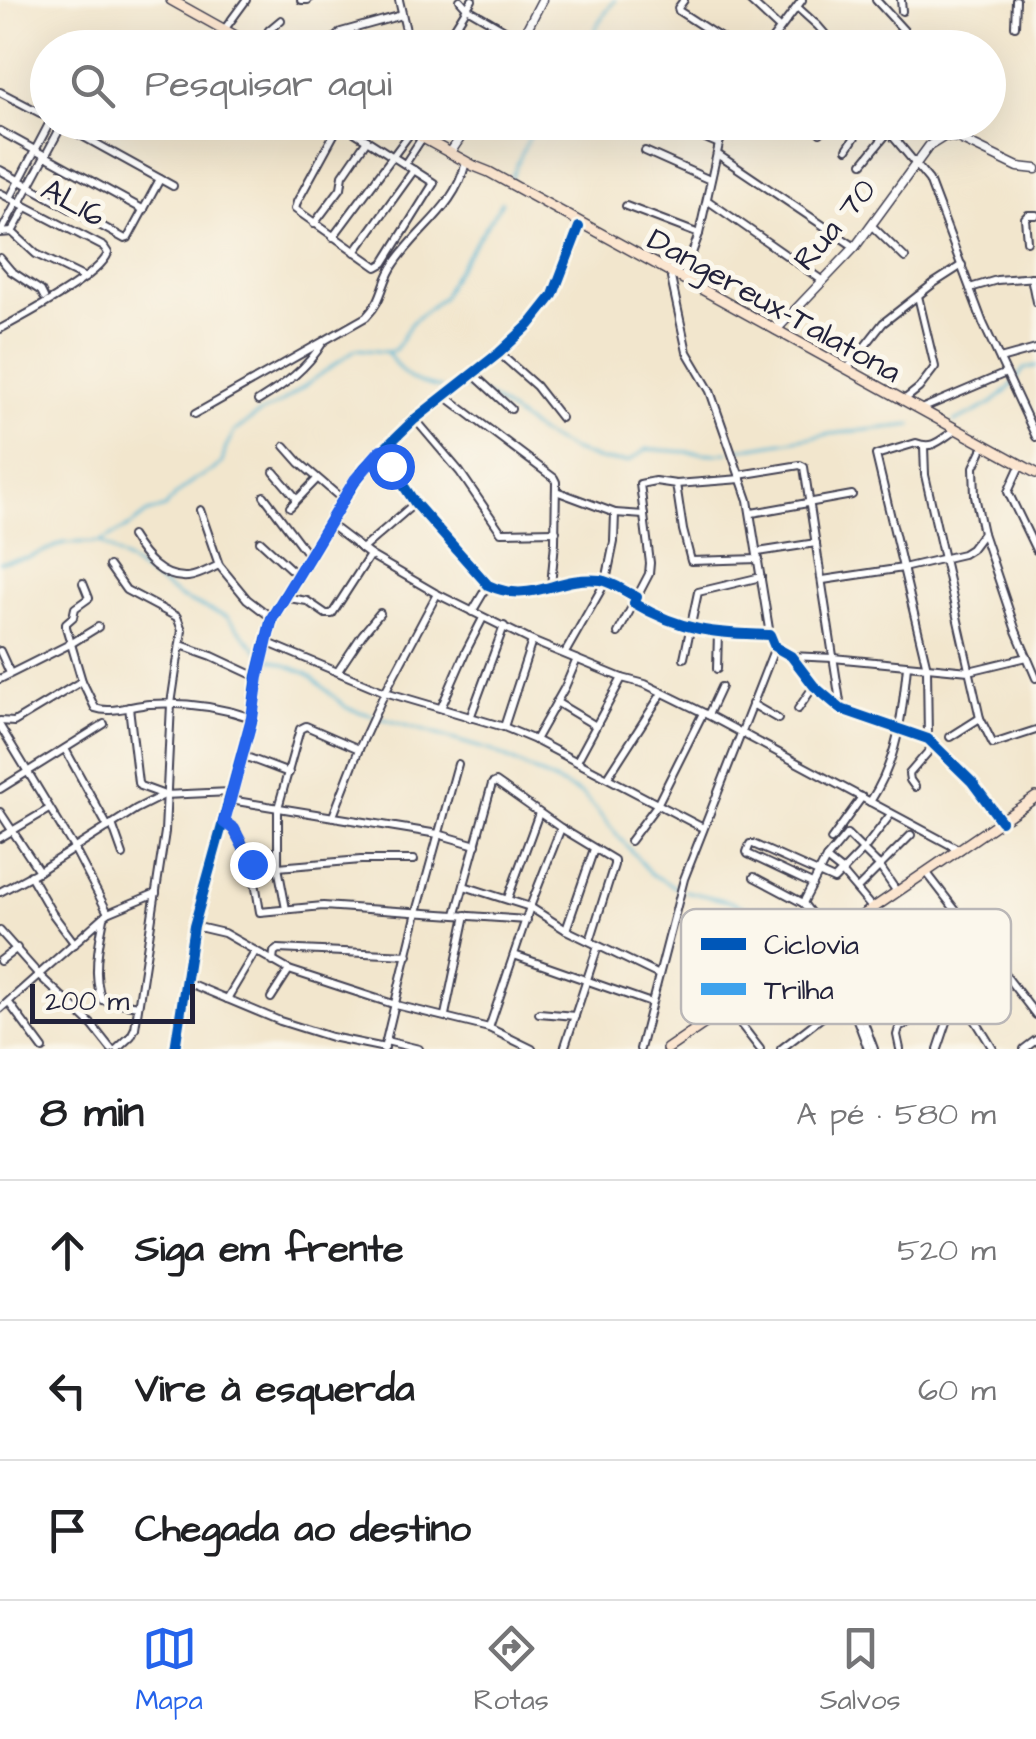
<!DOCTYPE html>
<html lang="pt">
<head>
<meta charset="utf-8">
<style>
	:root { --surface:#fff; --page:#f2f2f2; --text:#202124; --muted:#757577; --line:#e0e0e0; --accent:#2563eb }
	body { margin:0; font-family:"Architects Daughter",sans-serif; background:var(--page); color:var(--text) }
	.scale { position:absolute; left:30px; bottom:25px; width:165px; box-sizing:border-box; padding-left:10px; border:5px solid #22223b; border-top:0; font-size:28px; line-height:35px; white-space:nowrap; color:#22223b; -webkit-text-stroke:8px #fbf7ec; paint-order:stroke }
	.stop { position:absolute; width:30px; height:30px; margin:-22px; border:8px solid #2563eb; border-radius:50%; background:#fff }
	.stop.end { background:#2563eb; border-color:#fff; box-shadow:0 2px 10px #0008 }
	.list { margin:0; padding:0; list-style:none }
	h2 { display:flex; justify-content:space-between; align-items:center; height:130px; margin:0; padding:0 40px; font-size:42px }
	h2 small { font-size:32px; font-weight:400; color:var(--muted) }
	.list li { display:grid; grid-template-columns:65px 1fr auto; gap:30px; align-items:center; box-sizing:border-box; height:140px; padding:0 40px; border-top:2px solid var(--line) }
	.list b { display:block; font-size:38px; white-space:nowrap }
	.list em { font-size:32px; font-style:normal; color:var(--muted) }
	.icon { flex:none; width:55px; height:55px; fill:none; stroke:currentColor; stroke-width:2; stroke-linecap:round; stroke-linejoin:round }
	.map { position:relative; flex:none; width:1036px; height:1049px; overflow:hidden }
	.search { position:absolute; background:var(--surface); box-shadow:0 10px 40px #0002; left:30px; right:30px; top:30px; height:110px; display:flex; align-items:center; gap:25px; box-sizing:border-box; padding:0 35px; border-radius:55px; color:var(--muted); font-size:38px }
	.sheet { height:550px; background:var(--surface) }
	nav { display:flex; justify-content:space-around; align-items:center; box-sizing:border-box; height:140px; border-top:2px solid var(--line); background:var(--surface); font-size:28px; color:var(--muted) }
	nav a { display:grid; justify-items:center; gap:5px }
	nav .on { color:var(--accent) }
	.map>svg:first-child { display:block }
</style>
</head>
<body>
<div class="map">
<svg width="1036" height="1049" viewBox="0 0 1036 1049">
	<rect width="100%" height="100%" fill="#fbf7ec"/>
	<filter id="ink" filterUnits="userSpaceOnUse"><feTurbulence type="fractalNoise" baseFrequency=".01" numOctaves="2"/><feDisplacementMap in="SourceGraphic" scale="20" xChannelSelector="R" yChannelSelector="G"/><feConvolveMatrix kernelMatrix="1 2 1 2 8 2 1 2 1" color-interpolation-filters="sRGB"/></filter>
	<filter id="wash" filterUnits="userSpaceOnUse"><feTurbulence type="fractalNoise" baseFrequency=".0048" numOctaves="4" result="noise"/><feDisplacementMap in="SourceGraphic" scale="40" xChannelSelector="R" yChannelSelector="G"/><feGaussianBlur stdDeviation="2.25" result="paint"/><feColorMatrix in="noise" values="0 0 0 0 0 0 0 0 0 0 0 0 0 0 0 0 0 1.4 0 .05"/><feComposite in="paint" operator="in"/></filter>
	<g filter="url(#wash)">
		<rect width="100%" height="100%" fill="#f2e6cd"/>
		<g fill="none" stroke-linecap="round" stroke-linejoin="round">
			<!-- stream -->
			<g stroke="#56b5d4" stroke-width="2.5">
				<path d="M586,48L599,22L615,0"/>
				<path d="M510,180L536,122"/>
				<path d="M387,352C404,378 410,382 441,388"/>
				<path d="M465,387L488,396L541,434L572,450L600,460L628,462L647,449L715,454L728,452"/>
				<path d="M954,422C988,407 1003,400 1024,369L1036,366"/>
				<path d="M735,450L830,434L912,425"/>
				<path d="M100,542L181,598L227,617L263,656L308,674L347,708L492,751L583,795L651,874L677,888"/>
				<path d="M0,562L28,558L64,543L100,542L132,525L147,513L165,508L175,496L194,480L212,471L222,463L226,447L234,432L257,415L281,403L356,349L387,352L395,350L411,323L443,297L451,279L502,202"/>
				<path d="M685,891L728,901L749,909L807,948"/>
				<path d="M841,982L850,996"/>
			</g>
		</g>
	</g>
	<g filter="url(#ink)">
		<g fill="none" stroke-linecap="round" stroke-linejoin="round">
			<defs>
				<g id="minor">
					<path d="M301,0H308"/>
					<path d="M399,0L410,48"/>
					<path d="M460,0L467,8L522,40"/>
					<path d="M684,0L678,8L679,11L736,48"/>
					<path d="M749,0L779,28"/>
					<path d="M876,0L920,48"/>
					<path d="M901,0L902,11"/>
					<path d="M797,7L818,26L837,48"/>
					<path d="M1015,26L1016,0"/>
					<path d="M224,30L246,0"/>
					<path d="M258,48L269,30L281,20"/>
					<path d="M325,48L341,32L402,15"/>
					<path d="M388,48L409,42"/>
					<path d="M442,48L472,0"/>
					<path d="M766,48L802,0"/>
					<path d="M0,92L48,117"/>
					<path d="M57,122L173,186"/>
					<path d="M668,122L719,144"/>
					<path d="M881,122L929,180L983,323L1036,437"/>
					<path d="M932,122L941,128L945,136"/>
					<path d="M343,127L351,130L434,183L384,263L377,267L295,209L297,202L337,129Z"/>
					<path d="M0,131L144,210"/>
					<path d="M820,133L828,122"/>
					<path d="M847,149L865,122"/>
					<path d="M645,151L710,180"/>
					<path d="M717,154L855,247"/>
					<path d="M863,163L889,131"/>
					<path d="M405,164L422,138L426,122"/>
					<path d="M0,170L125,239L128,238L160,179"/>
					<path d="M0,193L104,247L108,253C100,276 24,316 0,329"/>
					<path d="M10,198L50,122"/>
					<path d="M707,200L823,281"/>
					<path d="M20,203L62,125"/>
					<path d="M626,206L699,234"/>
					<path d="M314,224L341,188L343,175L367,140"/>
					<path d="M871,225L905,258"/>
					<path d="M1,232L17,202"/>
					<path d="M12,232L26,207"/>
					<path d="M0,233L12,232L36,254L85,278"/>
					<path d="M333,237L411,132"/>
					<path d="M1027,241L1025,218L1028,215H1036"/>
					<path d="M355,252L414,170"/>
					<path d="M0,258L11,271L41,291L44,297"/>
					<path d="M1031,277L1036,302"/>
					<path d="M671,278L687,352L710,391L748,500L770,635"/>
					<path d="M683,278L699,234L719,144L727,122"/>
					<path d="M970,288L997,280L1036,277"/>
					<path d="M499,353L536,386L561,418"/>
					<path d="M1000,359L1036,349"/>
					<path d="M847,369L883,323L934,283L962,265"/>
					<path d="M472,373L511,409"/>
					<path d="M445,396L554,478L556,482L555,542L551,586"/>
					<path d="M904,400L919,388L935,367L918,296"/>
					<path d="M258,401C284,385 307,369 323,342"/>
					<path d="M921,409L1006,373"/>
					<path d="M195,414L366,317C385,298 381,282 395,263C420,226 455,208 466,162"/>
					<path d="M415,419L460,472L501,532L556,531"/>
					<path d="M285,446L300,463L343,500"/>
					<path d="M924,446L925,475L980,718L993,744L1036,730"/>
					<path d="M982,450L974,467L975,496L983,533L1016,631L1036,678"/>
					<path d="M381,451L415,503L488,585C532,606 556,575 600,580C613,582 625,592 637,597L634,603C683,632 715,633 770,635L775,647L791,656L814,686L841,709L928,739L972,782L1001,821"/>
					<path d="M1018,470L1008,492L1036,550"/>
					<path d="M274,472L297,499"/>
					<path d="M739,475L800,465L804,467L841,708"/>
					<path d="M676,484L683,530L691,561L759,559"/>
					<path d="M556,491L615,513L614,542L606,581L565,653"/>
					<path d="M264,496L309,556"/>
					<path d="M290,507L317,479"/>
					<path d="M200,510L219,565L247,599L272,618"/>
					<path d="M615,513L644,515"/>
					<path d="M752,513L852,495"/>
					<path d="M329,524L370,555L437,594L532,641L622,678L645,684L708,715L960,850"/>
					<path d="M131,536C144,557 161,579 188,577C198,576 210,569 219,565"/>
					<path d="M260,541L297,575"/>
					<path d="M362,549L415,503"/>
					<path d="M758,552L816,543"/>
					<path d="M109,566L126,590L177,617L182,630L171,704L165,832L135,1028L131,1036L117,1049"/>
					<path d="M823,580L903,568L963,554L971,549L983,533"/>
					<path d="M83,583L89,598L75,608L73,617L66,623V627L82,681L95,708C112,714 132,705 150,704C184,702 220,707 252,718"/>
					<path d="M283,597L307,601L326,614H332L370,555"/>
					<path d="M637,597L649,574L650,563L640,484L655,481L676,484L741,479"/>
					<path d="M472,612L488,585"/>
					<path d="M618,633L634,603"/>
					<path d="M266,642L385,692L504,727L535,740L703,828"/>
					<path d="M181,645L212,656L257,677"/>
					<path d="M0,651L10,673"/>
					<path d="M791,656L833,658L969,671L1027,657"/>
					<path d="M684,658L698,592L761,577"/>
					<path d="M717,669L718,632"/>
					<path d="M338,671L362,635L380,613"/>
					<path d="M0,679L72,643L98,627"/>
					<path d="M556,702L596,726"/>
					<path d="M752,704L778,719"/>
					<path d="M129,707L138,783L140,786L162,794"/>
					<path d="M441,708L466,651L483,618"/>
					<path d="M798,709L814,686"/>
					<path d="M708,715L721,687"/>
					<path d="M470,718L504,626"/>
					<path d="M0,721L14,722L82,681"/>
					<path d="M0,726L74,848L108,913"/>
					<path d="M504,727L532,641"/>
					<path d="M950,737L980,718"/>
					<path d="M928,739L927,668L876,455L916,443C932,449 938,442 951,433"/>
					<path d="M535,740L565,687L577,659"/>
					<path d="M65,749L108,827"/>
					<path d="M241,755L289,773"/>
					<path d="M577,761L622,678"/>
					<path d="M608,777L662,693"/>
					<path d="M915,787L910,780L909,774L934,745"/>
					<path d="M0,789L104,724"/>
					<path d="M230,800L438,834L476,845"/>
					<path d="M870,802C898,759 902,716 907,666"/>
					<path d="M0,812L39,871"/>
					<path d="M333,816L359,749L385,692L437,594"/>
					<path d="M224,822L234,829L252,864L260,912L323,906L527,920"/>
					<path d="M112,824L123,855"/>
					<path d="M0,838L49,809"/>
					<path d="M831,840L862,797"/>
					<path d="M630,841L657,805L703,713"/>
					<path d="M826,859L840,870L873,909"/>
					<path d="M278,867L361,860H414"/>
					<path d="M927,873L1036,1015"/>
					<path d="M30,875L52,913L75,944"/>
					<path d="M754,877L803,903L830,938"/>
					<path d="M812,884L748,854L747,852L750,844H753L834,880L864,849L891,814"/>
					<path d="M464,886L530,907L566,930L659,975"/>
					<path d="M857,889L911,835"/>
					<path d="M0,892L39,871L136,809L164,795L231,792"/>
					<path d="M508,898L539,813"/>
					<path d="M803,903L826,859L847,834L880,867L897,892"/>
					<path d="M286,909L278,867V808L300,729L306,726L359,749"/>
					<path d="M456,914L492,784L496,782L561,828L614,860V865L590,941"/>
					<path d="M715,916L758,949L781,971"/>
					<path d="M104,918C99,943 92,976 102,1000L138,1006"/>
					<path d="M194,926L224,933L289,970L396,1005L489,1028L532,1049"/>
					<path d="M566,930L594,849"/>
					<path d="M0,931L40,976L92,1025L111,1049"/>
					<path d="M818,947L847,984L855,998L874,1049"/>
					<path d="M808,954C843,974 855,1014 868,1049"/>
					<path d="M514,955L651,1003"/>
					<path d="M0,961L17,948"/>
					<path d="M273,962L274,952L278,949L408,955"/>
					<path d="M715,971L746,940"/>
					<path d="M184,981L280,1021L331,1037L385,1048"/>
					<path d="M271,998L289,970"/>
					<path d="M227,999L255,952"/>
					<path d="M9,1003L43,1049"/>
					<path d="M728,1008L760,1049"/>
					<path d="M0,1009L108,913L156,893"/>
					<path d="M539,1013L575,1016"/>
					<path d="M445,1015L466,915"/>
					<path d="M489,1028L530,907L561,828"/>
					<path d="M386,1041L419,1049"/>
					<path d="M175,1049L194,926L252,718L257,677L272,618L343,500L365,467L415,419L499,353L530,324L553,295L579,227"/>
					<path d="M384,1049L417,912L458,764"/>
					<path d="M564,1049L598,946"/>
					<path d="M640,1049L684,879L775,647"/>
					<path d="M781,1049L848,997"/>
					<path d="M900,1049L897,1035L899,1028L954,995L969,1010L993,1049"/>
					<path d="M938,1049L976,936"/>
					<path d="M1024,1049L1036,1040"/>
				</g>
				<g id="tertiary">
					<path d="M517,48L542,0"/>
					<path d="M450,153L471,122"/>
					<path d="M776,330L855,247L929,146L945,136L958,138L1018,167L1036,169"/>
				</g>
				<g id="secondary">
					<path d="M171,0L257,48"/>
					<path d="M394,122L474,166L489,172L1036,473"/>
					<path d="M667,1049L1036,797"/>
				</g>
			</defs>
			<!-- minor casing -->
			<use href="#minor" stroke="#413f51" stroke-width="10"/>
			<!-- tertiary casing -->
			<use href="#tertiary" stroke="#413f51" stroke-width="11"/>
			<!-- secondary casing -->
			<use href="#secondary" stroke="#413f51" stroke-width="12"/>
			<!-- minor -->
			<use href="#minor" stroke="#fff" stroke-width="6"/>
			<!-- tertiary -->
			<use href="#tertiary" stroke="#fff" stroke-width="8"/>
			<!-- secondary -->
			<use href="#secondary" stroke="#fbe5cf" stroke-width="9"/>
			<!-- quiet -->
			<path stroke="#3ea2ec" stroke-width="8" stroke-dasharray="15 8" stroke-linecap="butt" d="M723,122L726,124"/>
			<defs>
				<g id="cycleway">
					<path d="M381,451L415,503L488,585C532,606 556,575 600,580C613,582 625,592 637,597L634,603C683,632 715,633 770,635L775,647L791,656L814,686L841,709L928,739L972,782L1001,821"/>
					<path d="M175,1049L194,926L252,718L257,677L272,618L343,500L365,467L415,419L499,353L530,324L553,295L579,227"/>
				</g>
			</defs>
			<!-- cycleway casing -->
			<use href="#cycleway" stroke="#fbf7ec" stroke-width="16"/>
			<!-- cycleway -->
			<use href="#cycleway" stroke="#0057b8" stroke-width="10"/>
		</g>
	</g>
	<g fill="none" stroke-linecap="round" stroke-linejoin="round" filter="url(#ink)">
		<!-- route -->
		<path stroke="#2563eb" stroke-width="12" d="M252,864L234,829L224,822L252,718L258,677L272,618L355,480L381,450L391,466"/>
	</g>
	<g text-anchor="middle" dominant-baseline="central" stroke-width="10" stroke-linejoin="round" paint-order="stroke">
		<!-- street labels -->
		<g font-size="32" fill="#22223b" stroke="#fbf7ec">
			<text transform="translate(73 203) rotate(28)">AL16</text>
			<text transform="translate(835 225) rotate(-50)">Rua 70</text>
			<text transform="translate(774 306) rotate(29)">Dangereux-Talatona</text>
		</g>
	</g>
	<!-- legend -->
	<rect x="681" y="909" width="330" height="115" rx="15" fill="#fbf7ec" stroke="#bab7b7" stroke-width="2.5"/>
	<rect x="701" y="938" width="45" height="12" fill="#0057b8"/>
	<rect x="701" y="983" width="45" height="12" fill="#3ea2ec"/>
	<g font-size="28" fill="#22223b">
		<text x="764" y="954">Ciclovia</text>
		<text x="764" y="999">Trilha</text>
	</g>
</svg>
<div class="scale">200 m</div>
<div class="stop" style="left:391px;top:466px"></div>
<div class="stop end" style="left:252px;top:864px"></div>
<div class="search"><svg class="icon" aria-label="search" viewBox="0 0 24 24"><circle cx="10" cy="10" r="6"/><path d="M15 15l6 6"/></svg>Pesquisar aqui</div>
</div>
<section class="sheet">
<h2>8 min<small>A pé · 580 m</small></h2>
<ul class="list">
<li><svg class="icon" aria-label="ahead" viewBox="0 0 24 24"><path d="M12 20V5M6 11l6-6 6 6"/></svg><div><b>Siga em frente</b></div><em>520 m</em></li>
<li><svg class="icon" aria-label="left" viewBox="0 0 24 24"><path d="M17 20v-9H6M10 6l-5 5 5 5"/></svg><div><b>Vire à esquerda</b></div><em>60 m</em></li>
<li><svg class="icon" aria-label="arrive" viewBox="0 0 24 24"><path d="M6 21V4h12l-3 4 3 4H6"/></svg><div><b>Chegada ao destino</b></div></li>
</ul>
</section>
<nav>
<a class="on"><svg class="icon" aria-label="map" viewBox="0 0 24 24"><path d="M3 6l6-2 6 2 6-2v14l-6 2-6-2-6 2zM9 4v14M15 6v14"/></svg>Mapa</a>
<a><svg class="icon" aria-label="directions" viewBox="0 0 24 24"><path d="M12 3l9 9-9 9-9-9zM9 14v-3h6M13 9l2 2-2 2"/></svg>Rotas</a>
<a><svg class="icon" aria-label="saved" viewBox="0 0 24 24"><path d="M7 4h10v16l-5-4-5 4z"/></svg>Salvos</a>
</nav>
</body>
</html>
